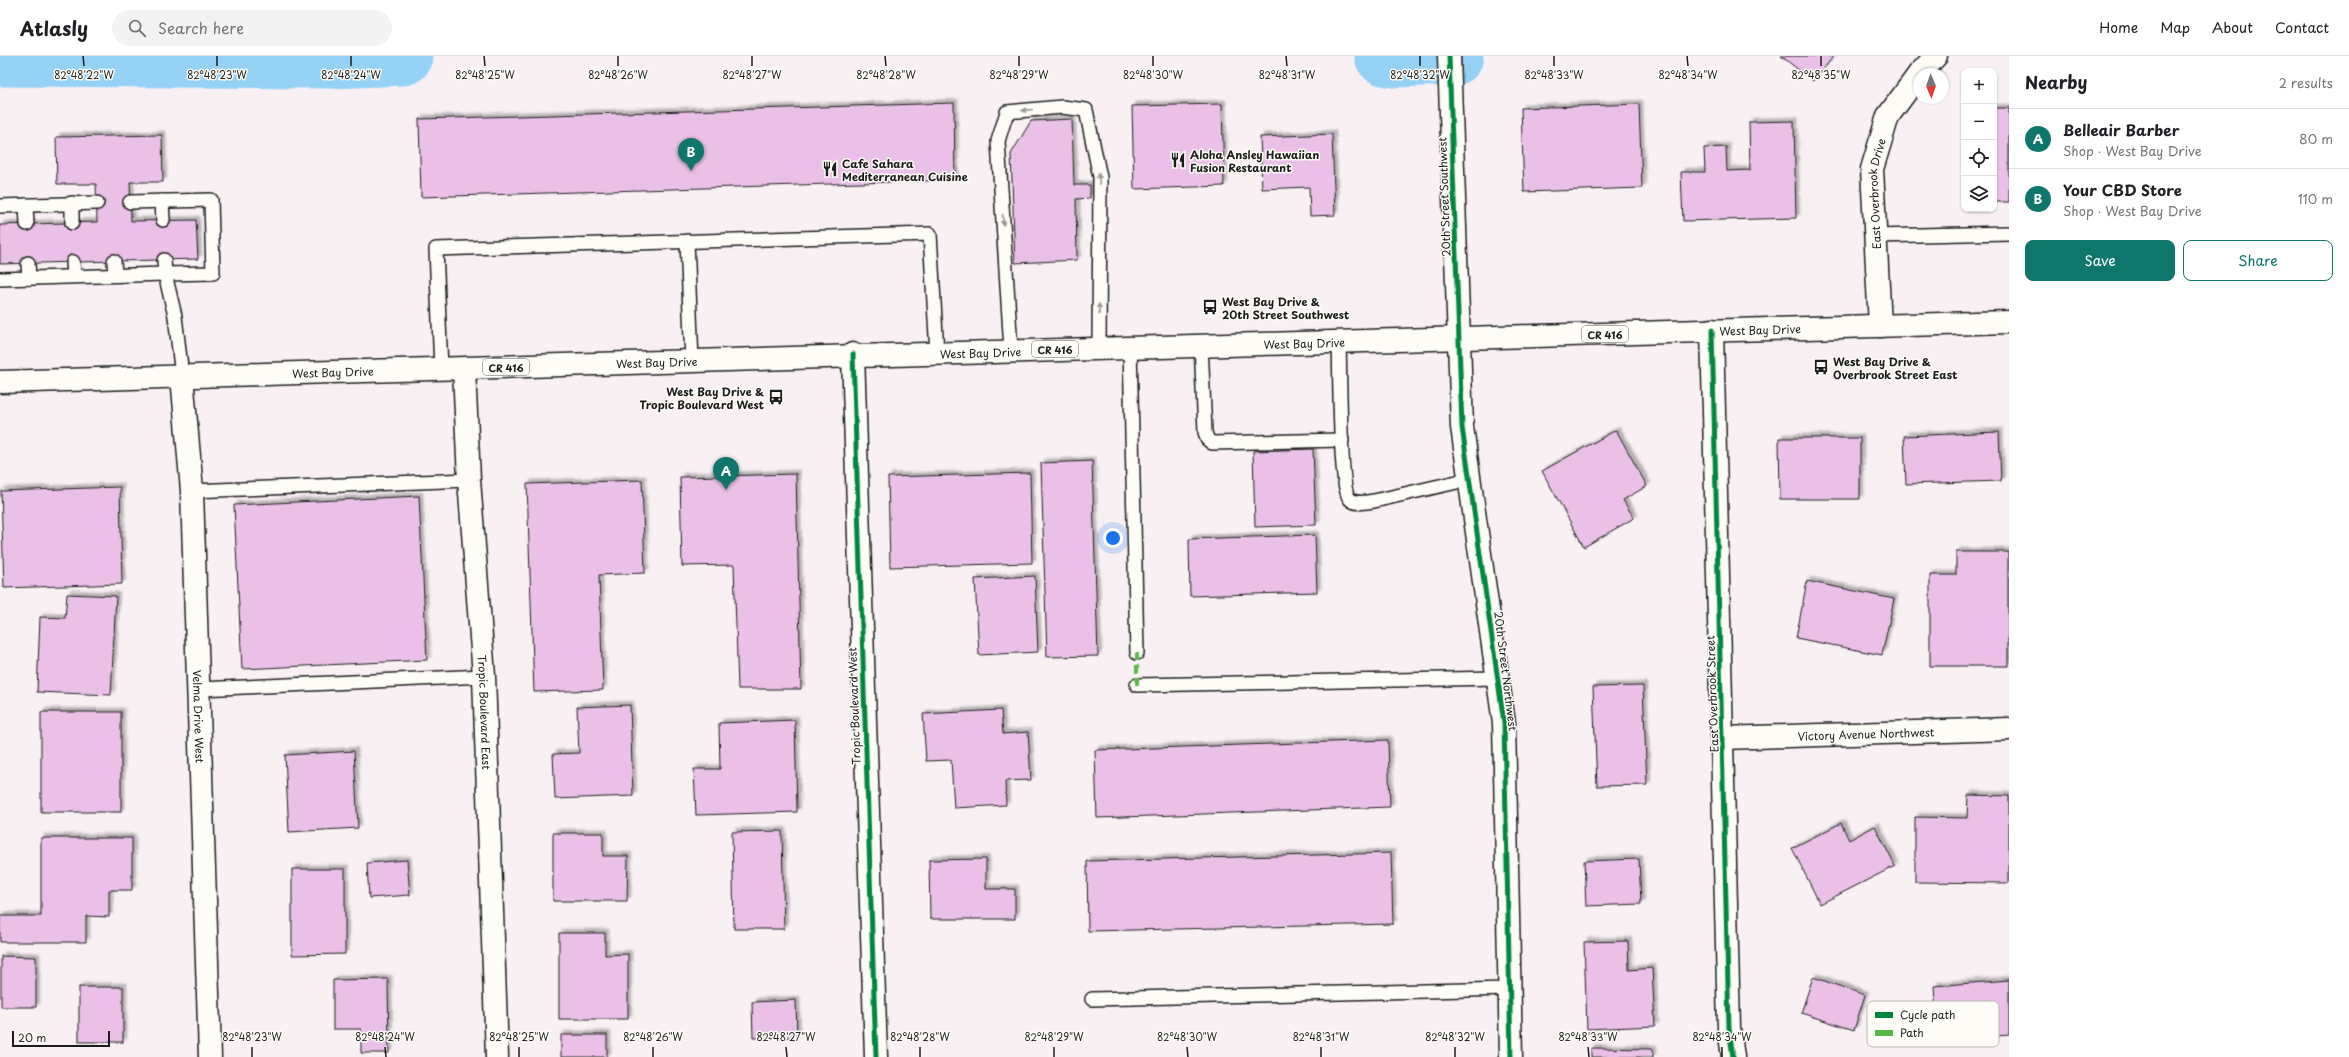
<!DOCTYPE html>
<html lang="en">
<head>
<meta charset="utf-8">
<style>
	:root { --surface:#fff; --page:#f2f2f2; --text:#202124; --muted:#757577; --line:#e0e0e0; --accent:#0f766e }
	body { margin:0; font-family:"Playpen Sans",sans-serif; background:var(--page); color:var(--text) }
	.controls { position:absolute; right:12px; top:12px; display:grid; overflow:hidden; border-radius:8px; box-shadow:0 1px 3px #0004 }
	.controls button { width:36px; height:36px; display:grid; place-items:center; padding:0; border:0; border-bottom:1px solid var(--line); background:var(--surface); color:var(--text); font:20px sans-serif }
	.compass { position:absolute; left:1913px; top:12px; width:36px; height:36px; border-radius:50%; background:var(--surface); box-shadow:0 1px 3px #0004; rotate:178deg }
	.scale { position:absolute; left:12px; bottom:10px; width:98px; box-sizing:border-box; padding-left:4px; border:2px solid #1c1c1c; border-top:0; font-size:11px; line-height:14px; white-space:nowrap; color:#1c1c1c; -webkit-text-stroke:3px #fdfcf7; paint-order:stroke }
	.you { position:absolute; left:1113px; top:482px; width:14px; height:14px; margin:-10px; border:3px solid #fff; border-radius:50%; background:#1a73e8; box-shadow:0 0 0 6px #1a73e833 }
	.badge { display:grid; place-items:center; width:26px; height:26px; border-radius:50%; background:var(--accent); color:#fff; font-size:13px; font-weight:700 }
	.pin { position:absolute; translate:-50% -33px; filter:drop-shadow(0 1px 2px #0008) }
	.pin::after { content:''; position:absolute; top:21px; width:14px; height:12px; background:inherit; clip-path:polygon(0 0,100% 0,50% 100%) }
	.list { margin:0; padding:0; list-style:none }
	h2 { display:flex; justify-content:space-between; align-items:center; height:52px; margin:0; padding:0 16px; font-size:17px }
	h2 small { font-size:13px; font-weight:400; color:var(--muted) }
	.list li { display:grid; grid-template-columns:26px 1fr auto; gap:12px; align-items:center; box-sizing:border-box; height:60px; padding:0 16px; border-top:1px solid var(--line) }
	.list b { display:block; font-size:15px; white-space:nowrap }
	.list p { margin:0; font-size:13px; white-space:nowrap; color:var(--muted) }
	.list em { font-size:13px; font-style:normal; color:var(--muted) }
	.actions { display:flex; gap:8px; padding:12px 16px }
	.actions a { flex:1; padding:9px 0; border:1px solid var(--accent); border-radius:8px; text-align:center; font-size:14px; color:var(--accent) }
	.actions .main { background:var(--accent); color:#fff }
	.icon { flex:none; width:22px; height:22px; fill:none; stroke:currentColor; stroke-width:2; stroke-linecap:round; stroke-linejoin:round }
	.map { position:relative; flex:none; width:2009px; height:1001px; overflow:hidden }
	header { display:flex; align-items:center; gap:24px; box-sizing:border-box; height:56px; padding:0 20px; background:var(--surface); border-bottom:1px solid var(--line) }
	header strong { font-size:19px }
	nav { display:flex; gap:22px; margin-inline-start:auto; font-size:14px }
	.search { width:280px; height:36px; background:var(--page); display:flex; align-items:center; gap:10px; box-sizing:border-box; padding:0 14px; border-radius:22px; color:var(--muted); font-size:15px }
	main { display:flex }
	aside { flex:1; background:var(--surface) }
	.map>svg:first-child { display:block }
</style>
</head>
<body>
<header>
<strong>Atlasly</strong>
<div class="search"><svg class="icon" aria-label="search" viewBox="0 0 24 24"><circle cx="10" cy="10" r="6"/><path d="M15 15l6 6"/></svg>Search here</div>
<nav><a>Home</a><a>Map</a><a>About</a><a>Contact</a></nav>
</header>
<main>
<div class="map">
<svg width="2009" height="1001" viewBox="0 0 2009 1001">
	<defs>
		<filter id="shadow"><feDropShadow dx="3.5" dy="-3.5" stdDeviation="1" flood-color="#0004"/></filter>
	</defs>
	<rect width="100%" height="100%" fill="#f9f0f4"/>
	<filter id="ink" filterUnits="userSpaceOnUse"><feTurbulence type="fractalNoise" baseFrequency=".025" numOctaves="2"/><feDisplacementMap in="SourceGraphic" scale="8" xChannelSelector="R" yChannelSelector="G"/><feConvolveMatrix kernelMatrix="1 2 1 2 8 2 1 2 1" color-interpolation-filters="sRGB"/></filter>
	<g filter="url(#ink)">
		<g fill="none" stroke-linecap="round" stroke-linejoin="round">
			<!-- river -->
			<g stroke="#95d1f5" stroke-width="59">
				<path d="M1384,0L1393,2L1454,0"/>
				<path d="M0,1L333,3L403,0"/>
			</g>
		</g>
		<!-- building -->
		<g fill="#eac0e8" stroke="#1c1c1c" filter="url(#shadow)">
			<path d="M1781,0H1834L1813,25Z"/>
			<path d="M954,47L955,124L421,141L419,63Z"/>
			<path d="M1222,48L1224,130L1134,133L1132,50Z"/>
			<path d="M1639,48L1642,132L1524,136L1521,52Z"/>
			<rect x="1994" y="52" width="15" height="94"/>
			<path d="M1072,63L1074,129H1090V142L1076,143L1077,204L1015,207L1011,98L1031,65Z"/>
			<path d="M1794,65L1796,162L1683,165L1681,116H1705L1704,92L1726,91L1727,115L1750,114L1749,66Z"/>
			<path d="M1332,78L1335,159L1310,160L1309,131L1262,133L1260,81Z"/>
			<path d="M162,79L163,126H130L131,165L196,164L198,203L0,208V169L97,166L96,128H57L56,81Z"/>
			<path d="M1616,374L1647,430L1623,444L1634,462L1584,491L1542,415Z"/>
			<path d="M1999,376L2001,425L1906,428L1904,380Z"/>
			<path d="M1779,382H1860V443H1780Z"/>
			<path d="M1313,393L1316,469L1255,471L1253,395Z"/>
			<path d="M1092,405L1098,600L1047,601L1041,407Z"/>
			<path d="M1030,417L1032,507L890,511L888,421Z"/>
			<path d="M796,418L801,633H738L734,509L682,510L680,421Z"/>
			<path d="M642,424L645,517L599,519L603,634L534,636L527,428Z"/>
			<path d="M120,431L122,528L4,532L1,435Z"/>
			<path d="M419,440L427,604L242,613L234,449Z"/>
			<path d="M1315,479L1317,536L1190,540L1189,483Z"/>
			<path d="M1956,496H2008V610H1930V519H1956Z"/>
			<path d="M1035,520L1038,596L979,599L975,523Z"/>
			<path d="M1807,525L1894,543L1882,599L1796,582Z"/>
			<path d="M67,538L116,540L111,639L37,636L40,561L65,562Z"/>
			<path d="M1643,630L1647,729L1597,730L1593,631Z"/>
			<path d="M630,649L633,740L555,743L553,698L579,697L577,651Z"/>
			<path d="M1001,654L1003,678L1028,676L1031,724L1005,725L1006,749L954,752L951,704L926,705L923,658Z"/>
			<rect x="41" y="656" width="80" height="100"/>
			<path d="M795,664L797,756L696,759L694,713H720L719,667Z"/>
			<path d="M1388,684L1390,751L1097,762L1095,694Z"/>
			<path d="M354,695L358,772L289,776L285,699Z"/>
			<path d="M1968,739L2009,740V827L1915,826V761L1967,762Z"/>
			<path d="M1841,767L1849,784L1875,770L1895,810L1820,848L1792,792Z"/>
			<path d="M782,775L784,873H734L732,776Z"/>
			<path d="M553,777H603V800H628L627,845H553Z"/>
			<path d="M41,782H132V834H109V861L86,860V886H0V860H41Z"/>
			<path d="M1391,797L1393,868L1088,875L1087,805Z"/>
			<path d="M986,803V833H1015V863H930L929,804Z"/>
			<path d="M1639,803L1641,848L1586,850L1584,805Z"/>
			<path d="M407,804L410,839L369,842L367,807Z"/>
			<path d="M292,813H345V898L292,899Z"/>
			<path d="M559,877H605V899L628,898V963H559Z"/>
			<path d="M1628,885L1629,914L1652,912L1655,970L1587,973L1584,886Z"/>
			<path d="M1,900L36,901V951H1Z"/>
			<path d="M1813,921L1865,939L1854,974L1801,957Z"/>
			<path d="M388,923L389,997H361V973H333V924Z"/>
			<path d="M2009,924V979L1938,985L1934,930Z"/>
			<rect x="79" y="931" width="44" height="55"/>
			<path d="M796,944L797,981L753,982L752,946Z"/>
			<rect x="561" y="979" width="46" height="22"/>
			<path d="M1591,992L1653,993V1001H1591Z"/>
		</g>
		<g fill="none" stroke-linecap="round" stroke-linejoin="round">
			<defs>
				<g id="lane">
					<path d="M162,145L163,164"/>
					<path d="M130,146L211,144L213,217L165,218L164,204"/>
					<path d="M72,147V167"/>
					<path d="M26,149L27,168"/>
					<path d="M0,150L97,147"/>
					<path d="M1875,180L2009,177"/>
					<path d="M687,185L692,305"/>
					<path d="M114,205L115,219"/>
					<path d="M73,206L74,220"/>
					<path d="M28,207L29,222"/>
					<path d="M0,223L165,218L175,260L182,320"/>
					<path d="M1339,285C1340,307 1339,434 1350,443C1356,449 1366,446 1374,445L1470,423"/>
					<path d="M1201,289L1205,376L1207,383L1212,387L1342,384"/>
					<path d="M1130,291L1137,597"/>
					<path d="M1011,294L998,85L1007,56L1062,51L1086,54L1100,121L1099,292"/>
					<path d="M441,313L436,193L930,178L937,297"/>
					<path d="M192,435L469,424"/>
					<path d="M1137,629L1498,622"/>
					<path d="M200,633L484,620"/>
					<path d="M1092,943L1510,933"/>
				</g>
				<g id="street">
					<path d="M1919,18L1936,0"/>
					<path id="s1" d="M1880,270L1872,113L1888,60L1919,18"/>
					<path d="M1712,274L1729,972L1733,1001"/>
					<path d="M853,298L876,1001"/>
					<path id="s2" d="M464,313L469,424L484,620L497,1001"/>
					<path id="s3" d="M182,320L192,435L210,1001"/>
					<path id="s4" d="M1723,682L2009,673"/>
				</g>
				<path id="secondary" d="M1449,0L1462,371L1504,667L1511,1001"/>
				<g id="primary">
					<path id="s5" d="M0,326C670,305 1339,286 2009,266"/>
				</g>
			</defs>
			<!-- lane casing -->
			<use href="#lane" stroke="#1c1c1c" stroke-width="16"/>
			<!-- street casing -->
			<use href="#street" stroke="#1c1c1c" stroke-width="25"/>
			<!-- secondary casing -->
			<use href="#secondary" stroke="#1c1c1c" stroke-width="25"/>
			<!-- primary casing -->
			<use href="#primary" stroke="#1c1c1c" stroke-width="25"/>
			<!-- lane -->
			<use href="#lane" stroke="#fdfcf7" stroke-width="13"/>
			<!-- street -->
			<use href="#street" stroke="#fdfcf7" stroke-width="22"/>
			<!-- secondary -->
			<use href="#secondary" stroke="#fdfcf7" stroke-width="22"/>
			<!-- primary -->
			<use href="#primary" stroke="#fdfcf7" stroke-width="22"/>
			<!-- quiet -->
			<path stroke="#58b947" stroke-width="4" stroke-dasharray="8 4" stroke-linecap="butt" d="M1137,629V597"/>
			<defs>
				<g id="cycleway">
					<path d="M1449,0L1462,371L1504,667L1511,1001"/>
					<path d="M1712,274L1729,972L1733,1001"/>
					<path d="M853,298L876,1001"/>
				</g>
			</defs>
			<!-- cycleway casing -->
			<use href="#cycleway" stroke="#fdfcf7" stroke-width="8"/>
			<!-- cycleway -->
			<use href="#cycleway" stroke="#00873e" stroke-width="5"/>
		</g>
		<!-- one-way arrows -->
		<defs><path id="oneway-solid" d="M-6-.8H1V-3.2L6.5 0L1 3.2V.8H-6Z"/></defs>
		<g fill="#989794">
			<use href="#oneway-solid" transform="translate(1027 54) rotate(175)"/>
			<use href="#oneway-solid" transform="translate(1099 123) rotate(-94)"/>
			<use href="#oneway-solid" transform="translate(1003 164) rotate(87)"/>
			<use href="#oneway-solid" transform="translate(1099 253) rotate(-90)"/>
		</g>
	</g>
	<!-- ticks -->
	<path fill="none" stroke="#1c1c1c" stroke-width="1.5" d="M83,0L84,10M217,0V10M351,0V10M484,0L485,10M618,0V10M752,0V10M885,0L886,10M1019,0V10M1153,0V10M1286,0L1287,10M1420,0V10M1554,0V10M1687,0L1688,10M1821,0V10M252,991V1001M385,991L386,1001M519,991V1001M653,991V1001M786,991L787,1001M920,991V1001M1054,991V1001M1187,991L1188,1001M1321,991V1001M1455,991V1001M1588,991L1589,1001M1722,991V1001"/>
	<!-- icons -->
	<defs>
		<symbol id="restaurant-bare" viewBox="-9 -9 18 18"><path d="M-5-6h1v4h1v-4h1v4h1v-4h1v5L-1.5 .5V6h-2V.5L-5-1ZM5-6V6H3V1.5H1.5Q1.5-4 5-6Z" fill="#1c1c1c" stroke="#fdfcf7" stroke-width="2.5" paint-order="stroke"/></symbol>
		<symbol id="bus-bare" viewBox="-9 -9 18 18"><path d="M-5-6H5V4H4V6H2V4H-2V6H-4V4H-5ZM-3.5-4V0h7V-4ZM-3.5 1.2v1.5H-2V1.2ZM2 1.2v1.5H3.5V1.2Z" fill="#1c1c1c" stroke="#fdfcf7" stroke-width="2.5" paint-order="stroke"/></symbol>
	</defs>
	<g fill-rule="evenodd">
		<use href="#restaurant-bare" x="1167" y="93" width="22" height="22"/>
		<use href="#restaurant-bare" x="819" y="102" width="22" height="22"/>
		<use href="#bus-bare" x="1199" y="240" width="22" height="22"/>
		<use href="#bus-bare" x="1810" y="300" width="22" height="22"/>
		<use href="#bus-bare" x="765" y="330" width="22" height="22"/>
	</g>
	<g text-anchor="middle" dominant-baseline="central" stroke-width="3" stroke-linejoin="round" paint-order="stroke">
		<!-- shield labels -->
		<g fill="#fdfcf7" stroke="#605f5e" stroke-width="1">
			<rect x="1582" y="270" width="46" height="16" rx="3"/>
			<rect x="1032" y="285" width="46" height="16" rx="3"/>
			<rect x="483" y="303" width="46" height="16" rx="3"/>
		</g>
		<g font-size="10" font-weight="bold" fill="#1c1c1c">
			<text x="1605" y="278">CR 416</text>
			<text x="1055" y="293">CR 416</text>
			<text x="506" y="311">CR 416</text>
		</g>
		<!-- poi labels -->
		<g font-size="11" font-weight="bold" fill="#1c1c1c" stroke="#fdfcf7" text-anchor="start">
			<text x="1190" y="98">Aloha Ansley Hawaiian<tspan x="1190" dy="13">Fusion Restaurant</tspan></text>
			<text x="842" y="107">Cafe Sahara<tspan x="842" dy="13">Mediterranean Cuisine</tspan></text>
			<text x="1222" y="245">West Bay Drive &amp;<tspan x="1222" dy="13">20th Street Southwest</tspan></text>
			<text x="1833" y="305">West Bay Drive &amp;<tspan x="1833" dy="13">Overbrook Street East</tspan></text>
			<text x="764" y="335" text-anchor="end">West Bay Drive &amp;<tspan x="764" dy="13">Tropic Boulevard West</tspan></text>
		</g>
		<!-- street labels -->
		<g font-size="11" fill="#1c1c1c" stroke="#fdfcf7">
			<text stroke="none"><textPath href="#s1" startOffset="133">East Overbrook Drive</textPath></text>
			<text transform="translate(1444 141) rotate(-92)">20th Street Southwest</text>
			<text stroke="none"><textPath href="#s5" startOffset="1761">West Bay Drive</textPath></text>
			<text stroke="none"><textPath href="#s5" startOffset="1305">West Bay Drive</textPath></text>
			<text stroke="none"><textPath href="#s5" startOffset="981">West Bay Drive</textPath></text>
			<text stroke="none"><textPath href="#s5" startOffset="657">West Bay Drive</textPath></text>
			<text stroke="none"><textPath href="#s5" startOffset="333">West Bay Drive</textPath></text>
			<text transform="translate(1506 615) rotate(83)">20th Street Northwest</text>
			<text transform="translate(1712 638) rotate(-92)">East Overbrook Street</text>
			<text transform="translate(854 650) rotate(-92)">Tropic Boulevard West</text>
			<text stroke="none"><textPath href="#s2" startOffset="344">Tropic Boulevard East</textPath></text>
			<text stroke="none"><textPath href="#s3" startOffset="341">Velma Drive West</textPath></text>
			<text stroke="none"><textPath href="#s4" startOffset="143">Victory Avenue Northwest</textPath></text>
		</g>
	</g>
	<!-- legend -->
	<rect x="1867" y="945" width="132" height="46" rx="6" fill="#fdfcf7" stroke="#bab9b5" stroke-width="1"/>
	<rect x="1875" y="956" width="18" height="6" fill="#00873e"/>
	<rect x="1875" y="974" width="18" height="6" fill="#58b947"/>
	<g font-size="11" fill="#1c1c1c">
		<text x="1900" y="963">Cycle path</text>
		<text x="1900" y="981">Path</text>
	</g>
	<g font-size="10" text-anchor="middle" fill="#1c1c1c" stroke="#fdfcf7" stroke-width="3" stroke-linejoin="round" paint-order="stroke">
		<text x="84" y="23">82°48'22"W</text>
		<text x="217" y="23">82°48'23"W</text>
		<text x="351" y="23">82°48'24"W</text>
		<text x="485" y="23">82°48'25"W</text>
		<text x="618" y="23">82°48'26"W</text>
		<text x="752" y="23">82°48'27"W</text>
		<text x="886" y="23">82°48'28"W</text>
		<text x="1019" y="23">82°48'29"W</text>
		<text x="1153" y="23">82°48'30"W</text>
		<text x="1287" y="23">82°48'31"W</text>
		<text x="1420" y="23">82°48'32"W</text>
		<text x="1554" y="23">82°48'33"W</text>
		<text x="1688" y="23">82°48'34"W</text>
		<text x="1821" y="23">82°48'35"W</text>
		<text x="252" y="985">82°48'23"W</text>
		<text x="385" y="985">82°48'24"W</text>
		<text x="519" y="985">82°48'25"W</text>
		<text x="653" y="985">82°48'26"W</text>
		<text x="786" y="985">82°48'27"W</text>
		<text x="920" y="985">82°48'28"W</text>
		<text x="1054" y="985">82°48'29"W</text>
		<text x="1187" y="985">82°48'30"W</text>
		<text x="1321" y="985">82°48'31"W</text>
		<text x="1455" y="985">82°48'32"W</text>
		<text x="1588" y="985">82°48'33"W</text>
		<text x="1722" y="985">82°48'34"W</text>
	</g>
</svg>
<div class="controls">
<button>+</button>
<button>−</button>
<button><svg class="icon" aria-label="locate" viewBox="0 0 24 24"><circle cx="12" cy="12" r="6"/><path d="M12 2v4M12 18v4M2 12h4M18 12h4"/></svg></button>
<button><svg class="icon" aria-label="layers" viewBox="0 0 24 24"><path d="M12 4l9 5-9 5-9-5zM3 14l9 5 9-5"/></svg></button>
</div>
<svg class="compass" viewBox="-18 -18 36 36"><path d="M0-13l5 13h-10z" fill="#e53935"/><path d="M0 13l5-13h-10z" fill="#757577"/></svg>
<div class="scale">20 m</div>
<div class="you"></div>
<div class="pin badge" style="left:726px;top:434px">A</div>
<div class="pin badge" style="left:691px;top:115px">B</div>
</div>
<aside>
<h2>Nearby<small>2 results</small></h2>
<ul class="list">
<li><span class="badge">A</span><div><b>Belleair Barber</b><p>Shop · West Bay Drive</p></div><em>80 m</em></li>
<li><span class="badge">B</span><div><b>Your CBD Store</b><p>Shop · West Bay Drive</p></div><em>110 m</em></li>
</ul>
<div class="actions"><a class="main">Save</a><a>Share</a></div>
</aside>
</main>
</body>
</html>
